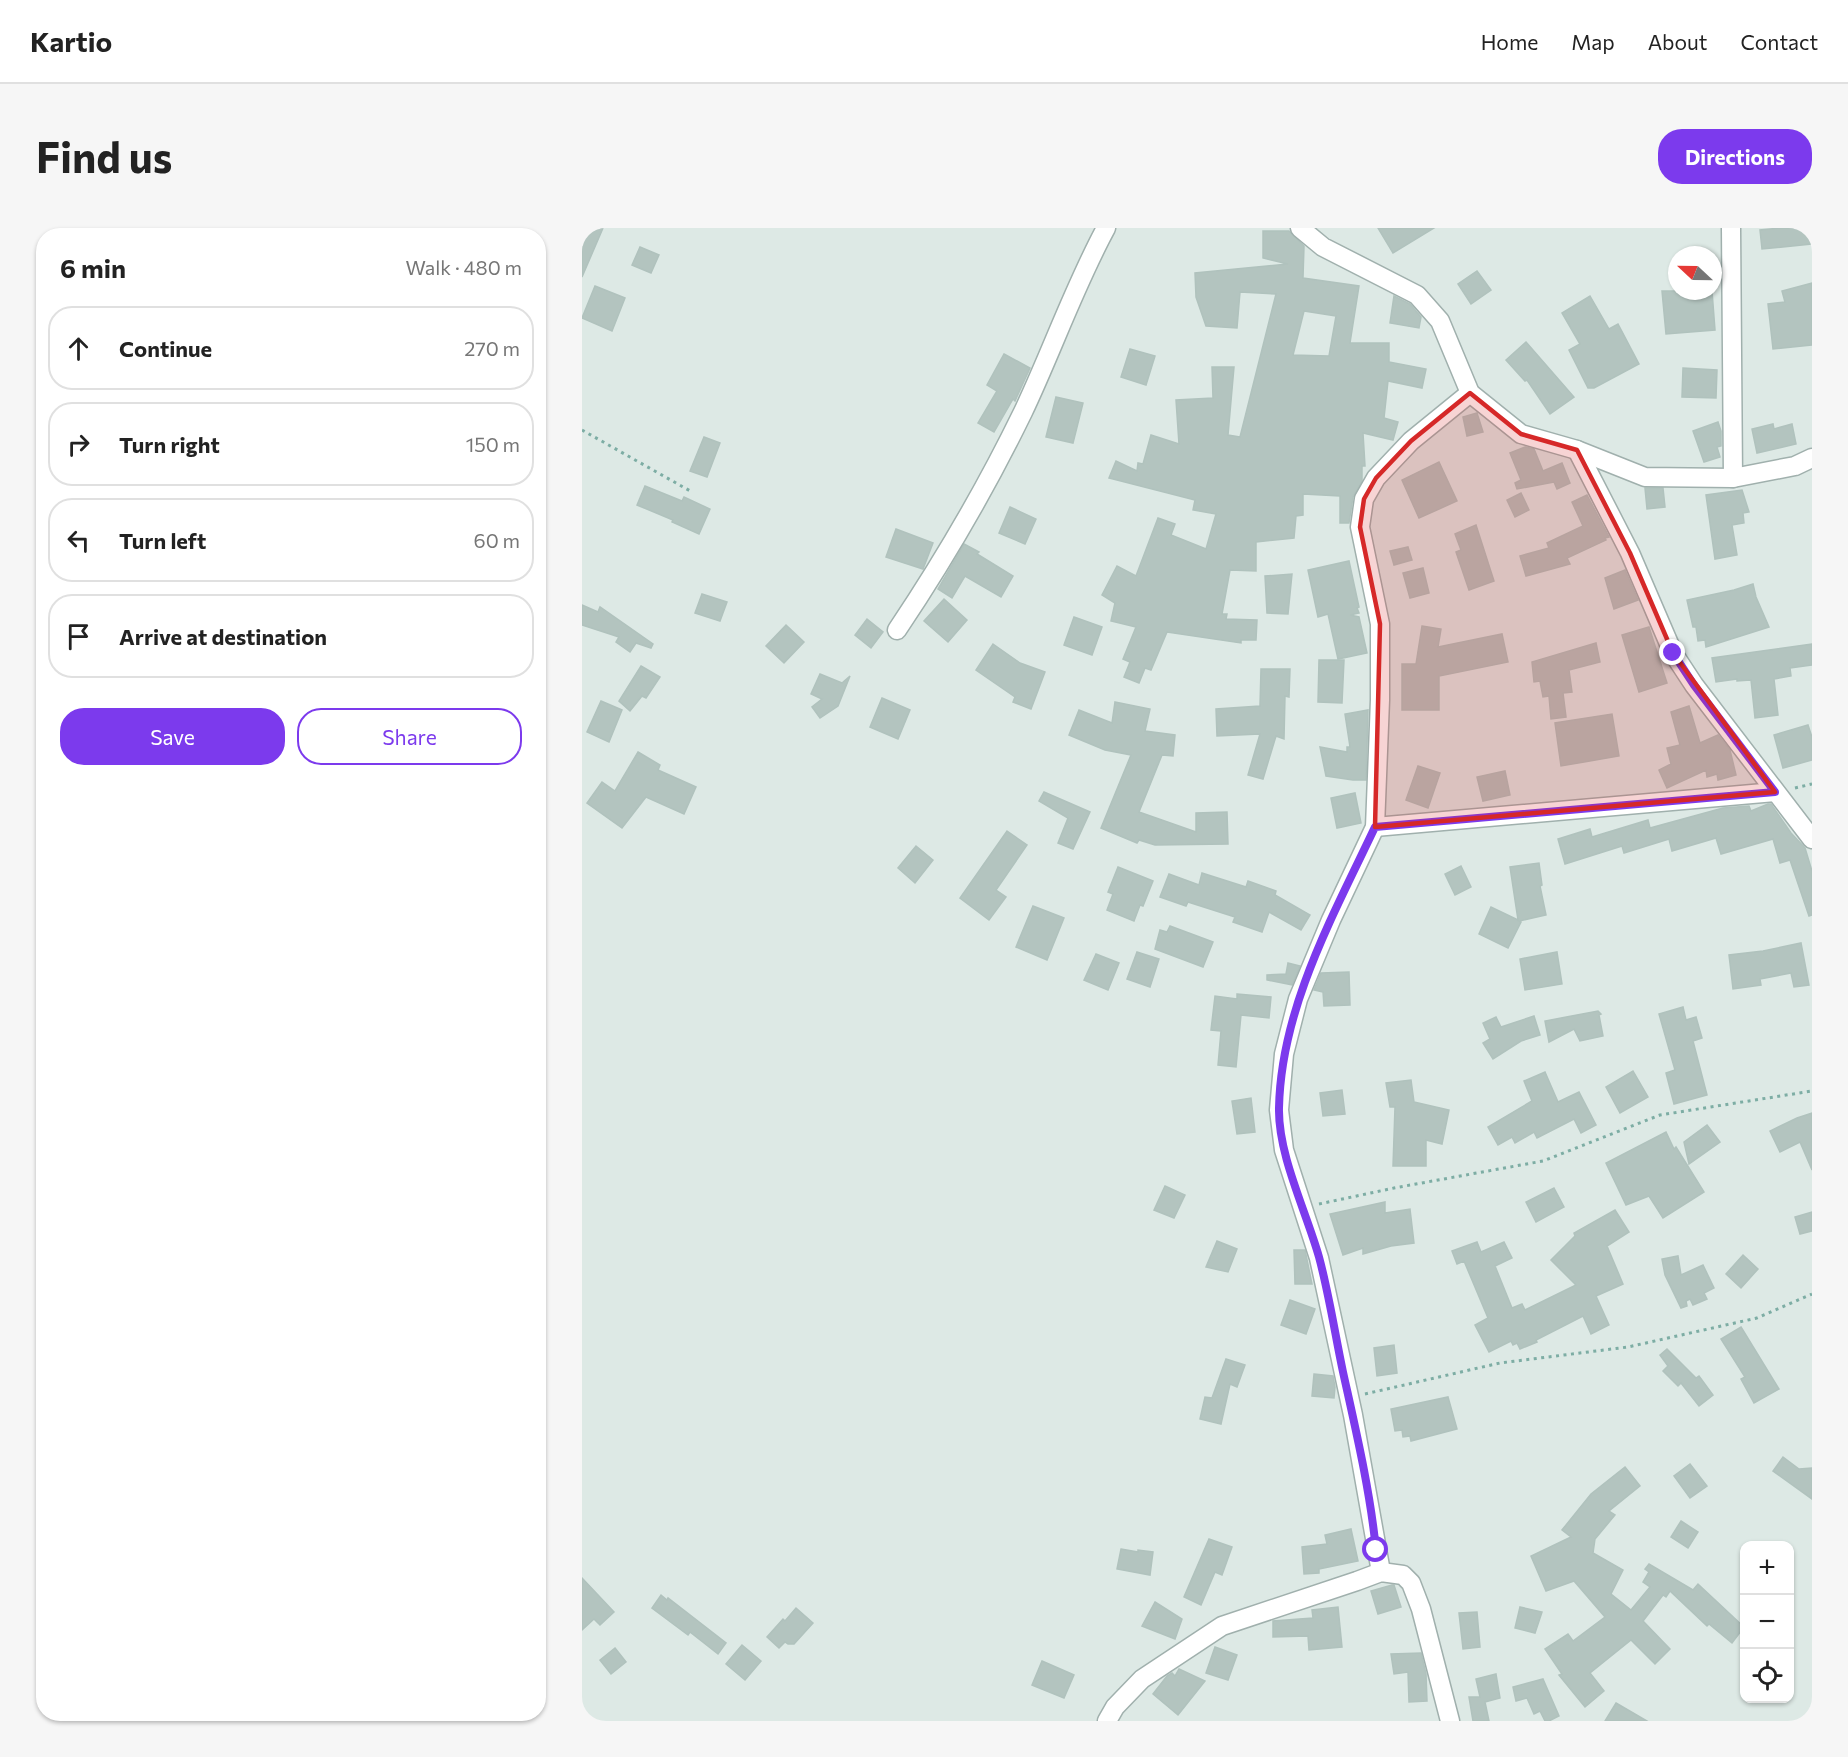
<!DOCTYPE html>
<html lang="en">
<head>
<meta charset="utf-8">
<style>
	:root { --surface:#fff; --page:#f6f6f6; --text:#222; --muted:#767676; --line:#e0e0e0; --accent:#7c3aed }
	body { margin:0; font-family:Commissioner,sans-serif; background:var(--page); color:var(--text) }
	.controls { position:absolute; right:18px; bottom:18px; display:grid; overflow:hidden; border-radius:12px; box-shadow:0 2px 4px #0004 }
	.controls button { width:54px; height:54px; display:grid; place-items:center; padding:0; border:0; border-bottom:2px solid var(--line); background:var(--surface); color:var(--text); font:30px sans-serif }
	.compass { position:absolute; left:1086px; top:18px; width:54px; height:54px; border-radius:50%; background:var(--surface); box-shadow:0 2px 4px #0004; rotate:292deg }
	.stop { position:absolute; width:18px; height:18px; margin:-14px; border:4px solid #7c3aed; border-radius:50%; background:#fff }
	.stop.end { background:#7c3aed; border-color:#fff; box-shadow:0 2px 6px #0008 }
	.list { margin:0; padding:0; list-style:none }
	h2 { display:flex; justify-content:space-between; align-items:center; height:78px; margin:0; padding:0 24px; font-size:26px }
	h2 small { font-size:20px; font-weight:400; color:var(--muted) }
	.list li { display:grid; grid-template-columns:39px 1fr auto; gap:18px; align-items:center; box-sizing:border-box; height:84px; margin:0 12px 12px; padding:0 12px; border:2px solid var(--line); border-radius:24px }
	.list b { display:block; font-size:22px; white-space:nowrap }
	.list em { font-size:20px; font-style:normal; color:var(--muted) }
	.actions { display:flex; gap:12px; padding:18px 24px }
	.actions a { flex:1; padding:14px 0; border:2px solid var(--accent); border-radius:24px; text-align:center; font-size:21px; color:var(--accent) }
	.actions .main { background:var(--accent); color:#fff }
	.icon { flex:none; width:33px; height:33px; fill:none; stroke:currentColor; stroke-width:2; stroke-linecap:round; stroke-linejoin:round }
	.map { position:relative; flex:none; width:1230px; height:1493px; overflow:hidden; border-radius:24px }
	header { display:flex; align-items:center; gap:36px; box-sizing:border-box; height:84px; padding:0 30px; background:var(--surface); border-bottom:2px solid var(--line) }
	header strong { font-size:28px }
	nav { display:flex; gap:33px; margin-inline-start:auto; font-size:21px }
	.intro { display:flex; align-items:center; justify-content:space-between; box-sizing:border-box; height:144px; padding:0 36px }
	h1 { margin:0; font-size:42px }
	.button { padding:15px 27px; border-radius:24px; background:var(--accent); color:#fff; font-size:21px; font-weight:700 }
	main { display:flex; gap:36px; padding:0 36px }
	aside { flex:1; background:var(--surface); border-radius:24px; box-shadow:0 2px 4px #0004 }
	.map>svg:first-child { display:block }
</style>
</head>
<body>
<header>
<strong>Kartio</strong>
<nav><a>Home</a><a>Map</a><a>About</a><a>Contact</a></nav>
</header>
<div class="intro"><h1>Find us</h1><a class="button">Directions</a></div>
<main>
<aside>
<h2>6 min<small>Walk · 480 m</small></h2>
<ul class="list">
<li><svg class="icon" aria-label="ahead" viewBox="0 0 24 24"><path d="M12 20V5M6 11l6-6 6 6"/></svg><div><b>Continue</b></div><em>270 m</em></li>
<li><svg class="icon" aria-label="right" viewBox="0 0 24 24"><path d="M7 20v-9h11M14 6l5 5-5 5"/></svg><div><b>Turn right</b></div><em>150 m</em></li>
<li><svg class="icon" aria-label="left" viewBox="0 0 24 24"><path d="M17 20v-9H6M10 6l-5 5 5 5"/></svg><div><b>Turn left</b></div><em>60 m</em></li>
<li><svg class="icon" aria-label="arrive" viewBox="0 0 24 24"><path d="M6 21V4h12l-3 4 3 4H6"/></svg><div><b>Arrive at destination</b></div></li>
</ul>
<div class="actions"><a class="main">Save</a><a>Share</a></div>
</aside>
<div class="map">
<svg width="1230" height="1493" viewBox="0 0 1230 1493">
	<rect width="100%" height="100%" fill="#dde9e5"/>
	<!-- building -->
	<g fill="#b3c4bf" stroke="#b0c2bd" stroke-width="1.5" fill-rule="evenodd">
		<path d="M0,0H21L0,49Z"/>
		<path d="M796,0H852L811,25Z"/>
		<path d="M1198,0H1230V16L1180,21L1178,2Z"/>
		<path d="M681,3H707L722,18L721,50L777,58L768,115H807V134L844,141L840,160L806,153L802,190L816,194L811,212L781,205L783,238H780V253L771,269L767,295H758V268L721,266V287L714,288L712,310L674,314V343L648,342L640,386H645L644,391L675,392L674,412H659V415L585,404L569,442L563,440L557,455L542,449L548,434L541,431L554,399L529,393L533,375L520,367L535,338L554,348L576,290L593,296L589,307L624,321L634,286L611,282L613,272L527,250L534,233L555,243L556,235L561,236L569,207L597,216L594,172L631,170L630,139H652L646,207L658,209L694,66L658,64L655,100L624,98L614,69L613,45L706,36L681,30ZM722,83L754,88L747,128L711,127Z"/>
		<path d="M58,19L77,27L69,45L50,37Z"/>
		<path d="M895,43L909,62L889,76L876,56Z"/>
		<path d="M1230,55V117L1191,121L1186,76L1203,74L1200,63Z"/>
		<path d="M13,58L43,70L30,103L0,90Z"/>
		<path d="M1080,63H1130L1133,102L1084,106Z"/>
		<path d="M812,68L828,76L839,89L837,100L808,95Z"/>
		<path d="M1008,68L1027,101L1036,96L1057,136L1012,160H1006L987,122L998,116L980,85Z"/>
		<path d="M944,114L992,169L968,186L945,152L943,153L924,132Z"/>
		<path d="M548,121L573,128L564,157L539,149Z"/>
		<path d="M422,126L448,140L433,173L431,171L412,204L396,195L415,163L405,157Z"/>
		<path d="M1101,140L1135,142L1134,170L1100,169Z"/>
		<path d="M474,169L501,175L491,215L464,209Z"/>
		<path d="M895,185L901,204L885,208L881,189Z"/>
		<path d="M1136,194L1139,203V218L1135,219L1138,229L1122,234L1111,203Z"/>
		<path d="M1191,196L1192,201L1210,196L1214,216L1175,225L1170,201Z"/>
		<path d="M122,209L138,215L125,249L108,243Z"/>
		<path d="M943,219L952,221L961,243L980,235L988,255L975,261L972,254L935,261L933,255L939,252L928,225Z"/>
		<path d="M857,234L875,273L837,290L820,252Z"/>
		<path d="M63,258L100,273L102,269L128,281L117,306L90,294L91,292L55,277Z"/>
		<path d="M1063,260H1081L1083,279L1065,281Z"/>
		<path d="M1160,262L1167,284L1161,285L1162,295L1150,297L1155,327L1133,331L1124,267Z"/>
		<path d="M939,265L947,282L933,289L925,272Z"/>
		<path d="M1005,267L1027,309L1023,310L1024,312L985,330L988,336L944,348L938,328L967,320L965,315L1001,298L990,274Z"/>
		<path d="M428,279L454,291L443,316L417,305Z"/>
		<path d="M894,297L912,353L887,362L874,324L879,322L873,306Z"/>
		<path d="M314,301L351,315L341,341L304,329Z"/>
		<path d="M382,316L397,324L395,326L431,348L419,369L383,348L370,370L356,361Z"/>
		<path d="M826,319L830,332L812,337L808,323Z"/>
		<path d="M767,333L777,379L775,380L777,385L768,387L777,389L785,425L756,431L746,386L736,389L726,342Z"/>
		<path d="M841,340L847,365L828,370L821,345Z"/>
		<path d="M1043,342L1056,372L1032,381L1023,350Z"/>
		<path d="M710,346L706,386L685,385L683,348Z"/>
		<path d="M1171,356L1174,369L1187,399L1124,419L1123,412L1116,413L1114,399H1111L1105,372L1152,362Z"/>
		<path d="M120,366L145,374L138,393L113,385Z"/>
		<path d="M362,371L385,392L366,414L342,393Z"/>
		<path d="M0,377L16,384L18,379L71,416L69,420L54,415L48,424L34,414L37,409L0,397Z"/>
		<path d="M492,389L520,399L510,427L482,417Z"/>
		<path d="M285,391L301,404L289,420L273,407Z"/>
		<path d="M204,397L222,414L202,435L184,418Z"/>
		<path d="M840,398L859,401L856,419L920,406L926,434L857,448V482H820V436H834Z"/>
		<path d="M1067,399L1085,455L1057,464L1040,407Z"/>
		<path d="M1014,415L1018,434L987,442L990,464L981,465L984,489L969,491L967,468L961,469L958,453L952,454L950,434Z"/>
		<path d="M411,416L438,435L463,444L449,481L431,474L433,469L394,442Z"/>
		<path d="M1230,416V437L1208,440L1209,448L1192,451L1196,487L1173,490L1169,452L1155,453V451L1134,454L1130,430Z"/>
		<path d="M737,432H762L760,475L736,474Z"/>
		<path d="M59,438L78,449L64,470L60,468L48,483L37,473Z"/>
		<path d="M679,441H708L707,469L703,468L702,511L694,508L681,551L666,547L678,506L635,508L634,481L678,478Z"/>
		<path d="M238,446L260,455L268,448L256,478L238,490L230,479L240,471L229,466Z"/>
		<path d="M300,470L328,482L316,511L288,499Z"/>
		<path d="M19,473L40,482L27,514L5,504Z"/>
		<path d="M533,474L568,481L563,503L593,507L591,528L580,527L557,584L614,604V585L645,584L646,616L573,617L557,612L555,615L519,600L549,527L523,522L487,507L497,482L530,495Z"/>
		<path d="M1107,478L1118,515L1136,507L1148,522L1154,547L1136,552L1135,546L1125,549L1124,542L1085,560L1077,542L1089,536L1085,520L1098,517L1089,484Z"/>
		<path d="M786,482L784,552H771L744,548L738,519L765,524V519H768L763,486Z"/>
		<path d="M1030,486L1037,528L979,538L973,495Z"/>
		<path d="M1226,497L1230,509V532L1201,540L1192,507Z"/>
		<path d="M56,524L78,537L76,542L114,559L102,586L64,569L40,600L5,575L20,554L33,563Z"/>
		<path d="M836,538L858,545L846,580L824,572Z"/>
		<path d="M923,543L928,567L901,573L895,549Z"/>
		<path d="M462,564L508,584L491,621L476,615L486,590L457,573Z"/>
		<path d="M773,565L779,595L755,600L749,570Z"/>
		<path d="M1186,576H1189L1209,605L1223,620L1230,643V687L1227,688L1208,632L1198,635L1191,611L1139,626L1134,610L1090,623L1087,611L1042,625L1040,618L983,636L976,611L1008,601L1010,609L1066,592L1068,600L1141,580L1167,578L1169,583Z"/>
		<path d="M425,603L445,617L414,662L424,669L407,692L378,670Z"/>
		<path d="M334,618L351,632L333,655L316,640Z"/>
		<path d="M957,635L960,657L958,658L964,687L937,693L939,694L926,720L897,706L909,679L936,692L928,639Z"/>
		<path d="M879,638L889,659L873,667L863,646Z"/>
		<path d="M536,639L571,653L561,678L558,677L552,693L525,682L531,666L526,664Z"/>
		<path d="M620,645L664,659L666,653L694,663L693,667L728,687L719,702L687,684L680,704L651,694L653,689L606,674L604,678L578,669L587,646L617,657Z"/>
		<path d="M451,678L482,690L465,732L434,719Z"/>
		<path d="M588,698L631,714L621,739L573,721L578,702L585,704Z"/>
		<path d="M1219,715L1227,757L1212,759L1209,745L1178,751L1179,757L1151,761L1147,727L1181,723Z"/>
		<path d="M555,724L577,731L568,759L545,751Z"/>
		<path d="M975,724L980,756L943,762L938,731Z"/>
		<path d="M514,726L537,735L526,762L502,752Z"/>
		<path d="M706,735L718,738L710,757L685,752V747L704,746Z"/>
		<path d="M767,744L768,777L742,778L741,764L732,762L739,745Z"/>
		<path d="M655,766L689,769L687,790L659,787L654,839L636,837L639,803L629,802L633,768L655,771Z"/>
		<path d="M1101,779L1104,792L1114,789L1120,810L1111,813L1125,867L1092,876L1084,845L1093,842L1077,786Z"/>
		<path d="M1016,783L1019,786L1017,787L1021,808L998,813L992,801L967,814L963,793Z"/>
		<path d="M952,788L958,807L939,813L911,831L901,815L908,811L901,795L914,789L919,799Z"/>
		<path d="M1051,843L1066,869L1038,885L1024,859Z"/>
		<path d="M963,844L976,874L997,864L1014,897L999,905L992,891L955,910L952,904L933,915L930,909L916,917L906,899L950,873L942,853Z"/>
		<path d="M829,852L832,874L867,882L860,916L844,912V938H811L813,879H808L804,855Z"/>
		<path d="M760,862L763,886L741,888L738,865Z"/>
		<path d="M669,870L673,904L655,906L650,873Z"/>
		<path d="M1230,885V942L1218,914L1198,924L1188,903L1215,890Z"/>
		<path d="M1125,897L1138,914L1107,936L1102,914Z"/>
		<path d="M1084,904L1092,921L1094,919L1122,964L1081,990L1067,968L1044,977L1024,935Z"/>
		<path d="M583,958L603,967L592,990L572,982Z"/>
		<path d="M972,960L982,979L954,994L944,974Z"/>
		<path d="M803,974V985L828,981L832,1015L809,1018L781,1026V1020L761,1027L748,986Z"/>
		<path d="M1033,982L1047,1004L1025,1018L1041,1056L1014,1068L1027,1097L1009,1106L1001,1088L954,1112L955,1114L938,1121L935,1115L931,1117L929,1113L907,1124L893,1097L906,1090L882,1033L875,1036L870,1023L895,1014L899,1024L922,1014L930,1030L913,1038L930,1080L940,1076L943,1082L994,1057L969,1032L993,1008L992,1005Z"/>
		<path d="M1230,984V1003L1218,1006L1213,989Z"/>
		<path d="M635,1013L655,1021L646,1044L624,1039Z"/>
		<path d="M712,1022H723L730,1056H713Z"/>
		<path d="M1161,1027L1176,1041L1159,1060L1144,1046Z"/>
		<path d="M1096,1028L1099,1047L1121,1037L1132,1060L1122,1065L1125,1071L1111,1077L1108,1071L1104,1073L1105,1078L1099,1080L1083,1047L1080,1031Z"/>
		<path d="M708,1072L733,1081L724,1106L699,1097Z"/>
		<path d="M1159,1099L1197,1161L1172,1175L1159,1151L1163,1149L1139,1111Z"/>
		<path d="M812,1117L815,1145L795,1148L792,1120Z"/>
		<path d="M1085,1121L1114,1150L1117,1148L1131,1167L1117,1178L1099,1155L1096,1158L1081,1143L1086,1138L1078,1127Z"/>
		<path d="M644,1131L663,1137L655,1159L648,1156L639,1196L618,1191L623,1169L630,1170Z"/>
		<path d="M732,1146L751,1148L753,1159L752,1170L730,1168Z"/>
		<path d="M866,1169L875,1201L829,1213L828,1208L821,1209L820,1202L813,1203L809,1181Z"/>
		<path d="M1201,1229L1217,1241L1230,1240V1271L1191,1243Z"/>
		<path d="M1108,1236L1125,1258L1108,1270L1092,1248Z"/>
		<path d="M1043,1239L1058,1258L1027,1283L1033,1287L1013,1311L1011,1325L1041,1342L1029,1366L1049,1382L1068,1359L1061,1354L1067,1344L1063,1341L1067,1336L1111,1362L1116,1356L1162,1399L1150,1415L1127,1396L1125,1398L1088,1363L1084,1369L1081,1367L1061,1393L1088,1421L1073,1436L1049,1412L1008,1445L1022,1463L1003,1479L977,1447L980,1446L963,1421L986,1406L991,1413L1023,1389L992,1353L964,1363L949,1328L989,1309L980,1302L1009,1266Z"/>
		<path d="M1099,1293L1116,1304L1106,1320L1089,1309Z"/>
		<path d="M769,1301L776,1333L737,1341V1345L722,1346L720,1319L745,1316L743,1307Z"/>
		<path d="M627,1311L650,1319L640,1347L633,1344L619,1377L602,1369Z"/>
		<path d="M539,1321L556,1324V1322L571,1324L568,1347L535,1341Z"/>
		<path d="M0,1350L32,1384L18,1397L12,1391L0,1402Z"/>
		<path d="M810,1357H812L819,1379L796,1386L789,1363Z"/>
		<path d="M79,1367L85,1372L86,1370L144,1415L136,1426L108,1404L106,1407L70,1380Z"/>
		<path d="M573,1374L600,1391L593,1411L560,1398Z"/>
		<path d="M756,1379L760,1419L727,1422L726,1408L691,1409V1393L731,1390L730,1382Z"/>
		<path d="M938,1379L960,1384L953,1405L933,1400Z"/>
		<path d="M214,1380L231,1395L212,1416H206L203,1414L197,1420L185,1409L201,1391L203,1393Z"/>
		<path d="M895,1384L898,1419L881,1421L877,1385Z"/>
		<path d="M160,1417L179,1433L163,1452L144,1436Z"/>
		<path d="M633,1419L655,1427L646,1452L624,1445Z"/>
		<path d="M33,1420L44,1434L29,1446L18,1432Z"/>
		<path d="M839,1425L844,1446L845,1473L827,1474L826,1444L812,1446L809,1426Z"/>
		<path d="M460,1433L492,1447L482,1470L450,1457Z"/>
		<path d="M597,1441L623,1453L596,1487L571,1466L585,1448L590,1445L593,1448Z"/>
		<path d="M914,1446L918,1470L903,1474L907,1493H891L887,1469H898L894,1451Z"/>
		<path d="M961,1451L977,1488L967,1493H963L958,1483L952,1486L945,1470L934,1473L931,1459Z"/>
		<path d="M1034,1475L1065,1493H1023Z"/>
	</g>
	<g fill="none" stroke-linecap="round" stroke-linejoin="round">
		<defs>
			<g id="minor">
				<path d="M718,0L741,19L835,67L858,93L888,165L939,206L995,222L1063,249L1151,250L1213,238L1230,230"/>
				<path d="M1149,0L1151,250"/>
				<path d="M995,222L1048,325L1091,425L1112,457L1230,611"/>
				<path d="M315,402C362,332 404,260 441,184C470,123 492,59 524,0"/>
				<path d="M793,599L1193,564"/>
				<path d="M799,1344L771,1187L737,1030L702,922L697,882L702,826L716,771L749,692L793,599L798,472V396L778,299L782,271L794,250L829,213L888,165"/>
				<path d="M525,1493L533,1479L560,1451L640,1398L775,1353L799,1344L821,1347L829,1355L839,1381L868,1493"/>
			</g>
		</defs>
		<!-- minor casing -->
		<use href="#minor" stroke="#a0b0ad" stroke-width="21"/>
		<!-- path -->
		<g stroke="#7dada4" stroke-width="3" stroke-dasharray="3 4.5" stroke-linecap="butt">
			<path d="M0,202L110,264"/>
			<path d="M1213,560L1230,556"/>
			<path d="M737,976L812,960L961,933L1078,887L1230,863"/>
			<path d="M783,1166L918,1135L1046,1119L1175,1090L1230,1066"/>
		</g>
		<!-- minor -->
		<use href="#minor" stroke="#fff" stroke-width="18"/>
	</g>
	<g fill="none" stroke-linecap="round" stroke-linejoin="round">
		<!-- route -->
		<path stroke="#7c3aed" stroke-width="8" d="M794,1322C788,1262 774,1203 761,1144C753,1106 747,1066 737,1029C724,983 696,927 697,880C699,780 751,688 793,599L1193,564L1112,457L1091,425"/>
	</g>
	<!-- marked area -->
	<path fill="#d62828" fill-opacity="0.2" stroke="#d62828" stroke-width="4.5" stroke-linejoin="round" d="M888,165L939,206L995,222L1048,325L1091,425L1193,564L793,599L798,396L778,299L782,271L794,250L829,213Z"/>
</svg>
<div class="controls">
<button>+</button>
<button>−</button>
<button><svg class="icon" aria-label="locate" viewBox="0 0 24 24"><circle cx="12" cy="12" r="6"/><path d="M12 2v4M12 18v4M2 12h4M18 12h4"/></svg></button>
</div>
<svg class="compass" viewBox="-18 -18 36 36"><path d="M0-13l5 13h-10z" fill="#e53935"/><path d="M0 13l5-13h-10z" fill="#767676"/></svg>
<div class="stop" style="left:794px;top:1322px"></div>
<div class="stop end" style="left:1091px;top:425px"></div>
</div>
</main>
</body>
</html>
